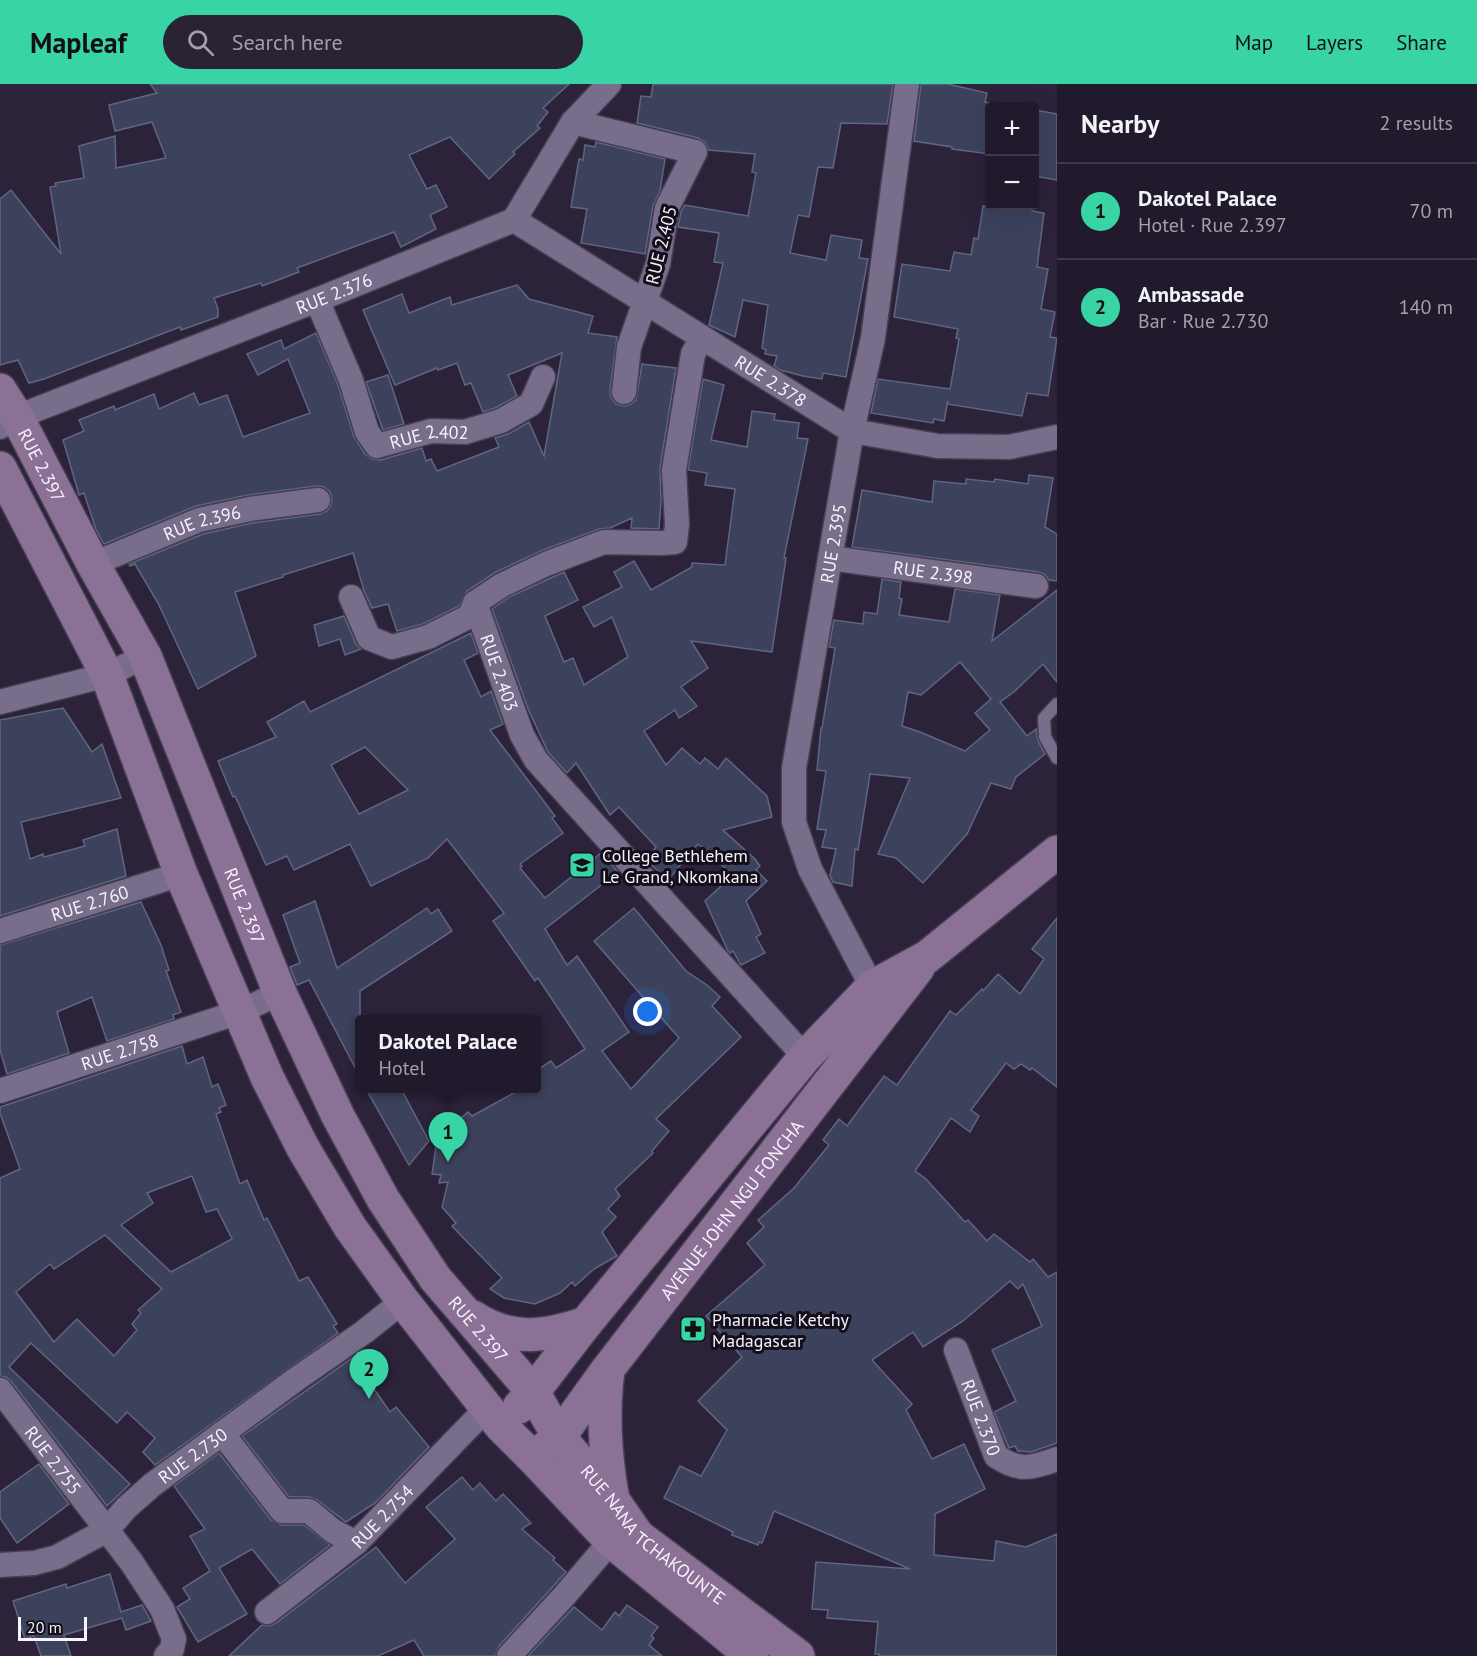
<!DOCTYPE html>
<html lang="en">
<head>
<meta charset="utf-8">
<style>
	:root { --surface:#211a2c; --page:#292334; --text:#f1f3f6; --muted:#a2a1a9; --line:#3e3848; --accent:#39d4a5 }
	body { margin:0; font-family:"PT Sans",sans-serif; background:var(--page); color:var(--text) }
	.controls { position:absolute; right:18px; top:18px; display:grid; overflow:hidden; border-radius:6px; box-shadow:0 6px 24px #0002 }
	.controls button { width:54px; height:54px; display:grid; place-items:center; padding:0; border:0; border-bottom:2px solid var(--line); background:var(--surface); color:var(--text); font:30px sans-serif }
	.scale { position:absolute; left:18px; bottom:15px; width:69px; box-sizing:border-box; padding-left:6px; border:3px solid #f6f3fd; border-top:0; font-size:16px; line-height:21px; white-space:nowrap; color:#f6f3fd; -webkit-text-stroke:4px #130e19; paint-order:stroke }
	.you { position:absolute; left:648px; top:928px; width:21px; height:21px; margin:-15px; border:4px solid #fff; border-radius:50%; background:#1a73e8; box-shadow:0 0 0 9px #1a73e833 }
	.badge { display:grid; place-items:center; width:39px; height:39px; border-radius:50%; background:var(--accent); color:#111; font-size:20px; font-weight:700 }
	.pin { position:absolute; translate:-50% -50px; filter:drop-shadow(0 2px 3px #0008) }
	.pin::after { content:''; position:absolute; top:32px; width:21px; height:18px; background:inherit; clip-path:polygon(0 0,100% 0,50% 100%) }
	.popup { position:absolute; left:355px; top:931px; width:186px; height:78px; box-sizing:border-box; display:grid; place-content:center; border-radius:6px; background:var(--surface); filter:drop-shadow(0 2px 4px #0005); font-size:20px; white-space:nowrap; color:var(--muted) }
	.popup b { font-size:22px; color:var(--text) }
	.popup::after { content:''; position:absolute; left:50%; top:100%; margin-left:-12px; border:12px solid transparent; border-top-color:var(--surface) }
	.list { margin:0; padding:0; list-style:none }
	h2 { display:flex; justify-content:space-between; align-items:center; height:78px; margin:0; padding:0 24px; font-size:26px }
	h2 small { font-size:20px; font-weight:400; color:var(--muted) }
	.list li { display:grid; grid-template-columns:39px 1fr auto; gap:18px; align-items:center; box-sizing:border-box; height:96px; padding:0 24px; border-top:2px solid var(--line) }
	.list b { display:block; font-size:22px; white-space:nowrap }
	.list p { margin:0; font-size:20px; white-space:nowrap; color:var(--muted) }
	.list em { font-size:20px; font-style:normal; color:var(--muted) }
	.icon { flex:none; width:33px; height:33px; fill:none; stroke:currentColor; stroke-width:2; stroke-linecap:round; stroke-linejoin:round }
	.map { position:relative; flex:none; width:1057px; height:1572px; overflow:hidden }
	header { display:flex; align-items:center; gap:36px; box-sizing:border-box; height:84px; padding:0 30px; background:var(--accent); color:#111 }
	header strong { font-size:28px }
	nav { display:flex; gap:33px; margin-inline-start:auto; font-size:21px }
	.search { width:420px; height:54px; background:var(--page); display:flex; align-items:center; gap:15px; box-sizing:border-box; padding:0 21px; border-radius:33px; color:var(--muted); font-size:22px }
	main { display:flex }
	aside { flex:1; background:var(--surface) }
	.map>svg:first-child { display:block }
</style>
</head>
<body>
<header>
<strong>Mapleaf</strong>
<div class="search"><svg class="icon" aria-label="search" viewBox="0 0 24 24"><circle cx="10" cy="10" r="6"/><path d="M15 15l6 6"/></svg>Search here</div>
<nav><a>Map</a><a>Layers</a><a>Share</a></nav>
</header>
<main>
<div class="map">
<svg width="1057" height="1572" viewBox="0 0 1057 1572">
	<rect width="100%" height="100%" fill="#2c223a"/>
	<!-- building -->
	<g fill="#3c425c" stroke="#606682" stroke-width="1.5" fill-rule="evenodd">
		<path d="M150,0H569L543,24L548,28L537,42L540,44L513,68L515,70L489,95L450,53L409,71L427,105L436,101L447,123L430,131L436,145L401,163L394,148L297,184L299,188L262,202L261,199L214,214L218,225V233L181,246L180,243L44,295L29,299L18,276L0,281V115L11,106L61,170L50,103L56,102L55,99L84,94L79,62L115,52L116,84L166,74L152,38L115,47L109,21L157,9Z"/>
		<path d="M653,0H893L887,40L841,39L833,84L818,83L809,133L798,131L790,169L826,176L831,151L862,156L859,174L868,175L846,293L823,289L822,295L803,292L780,286L774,282L777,272L765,270L766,266L762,264L768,221L743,216L735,253L709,241L723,179L714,178L719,149L678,143L681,128L685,121L748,132L756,89L752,88L755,70L709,66L705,58L698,54L637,39L641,12L651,13Z"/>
		<path d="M921,0H948L987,9L985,18L990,19V70L952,65V63L914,57Z"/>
		<path d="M1035,26L1057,30V96L1035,92Z"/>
		<path d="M596,58L665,75L660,107L653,122L645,170L581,159L587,125L571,123L579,75L583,76L585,61L595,63Z"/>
		<path d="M983,122H1033L1032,127L1044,129L1037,183L1048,185L1041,225L1055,228L1050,253L1057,254L1048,312L1027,309L1022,332L947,320L948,317L944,337L934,335L933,339L871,329L878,295L950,305L959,255L956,254L958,245L894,233L902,180L950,187L954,168L971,171L974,154L978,155Z"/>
		<path d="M517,201L529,215L593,232L588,249L617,253L610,306L611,314L616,320L623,322L629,321L636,316L642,280L676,284L660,384L661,417L659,445L631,444L632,434L610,444L599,445L541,467L496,488L467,507L459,522L423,540L397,547L388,520L372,524L364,507L353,469L283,491V493L235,508L256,572L198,605L158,519L135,480L130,482L129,480L203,450L252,439L320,430L327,427L331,421L332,414L330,408L324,403L316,402L248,411L196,422L104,460L96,446L84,409L79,411L63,356L84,347L79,336L114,322L115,326L154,310L159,325L194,309L199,321L227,311L243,353L310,329L288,275L258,291L247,270L281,256L284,265L316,249L338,301L354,353L365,370L372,375L381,376L422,364L426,377L431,375L437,387L499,363L495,354L508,350L529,338L544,372L562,269L508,291L517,312L495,324L483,328L471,299L465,301L457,279L438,286L437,284L395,301L363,226L402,210L409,229L450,213L452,221Z"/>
		<path d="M388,291L404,340L383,346L366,298Z"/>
		<path d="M703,295L724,301L711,356L747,363L752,327L775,330L774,336L799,339L797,354L808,355L784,474H786L772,568L691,557L708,584L681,603L697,622L679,634L675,626L644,647L666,681L682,664L700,680L705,674L718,685L726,674L767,712L772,733L723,746L755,775L760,782L756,786L767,797L746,817L761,850L756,853L765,869L741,881L733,867L730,869L728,867L705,817L733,791L698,760L668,796L646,776L656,763L619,723L610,731L576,679L567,689L548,668L529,627L492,525L509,513L564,488L578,516L545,532L564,578L573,574L584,601L628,573L612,533L594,543L583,523L622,503L614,488L634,477L651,506L692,483V479L725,481L735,405L705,401L707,389L688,386Z"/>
		<path d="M1029,391L1053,394L1045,443L1057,450V497L1049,496L1044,490L1038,488L852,463L862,406L932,418L934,397L966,400V395L994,398L995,395L1028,400Z"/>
		<path d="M882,495L901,498L899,514L902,515L899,531L949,538L955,505L1000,511L992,557L1057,506V598L1043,580L1015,607L1000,618L1027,652L1036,645L1038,657L1045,670L1016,693L1011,705L991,699L967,750L923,799L896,774L878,770L910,694L870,690L858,766L855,765L852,802L833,798L830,791L836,765L822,763L826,746L817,745L826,687L817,686L821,644H822L835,564L829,563L834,536L863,540L864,528L877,530ZM960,578L991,615L975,629L990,646L965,667L920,648L902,642L908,608L921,611Z"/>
		<path d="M344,532L356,560L361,565L345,571L340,555L319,562L314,541Z"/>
		<path d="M471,549L478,569L464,576L481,613L491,607L503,640L490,646L555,732L552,734L563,749L520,780L522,782L520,784L545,814L601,769L618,788L545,845L567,881L577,872L629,948L602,967L631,1005L679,954L594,857L634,824L686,887L707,901L720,913L712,922L741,953L656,1035L669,1047L652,1067L653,1069L615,1105L620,1112L608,1125L616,1133L602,1148L617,1172L594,1185L575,1202L572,1198L560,1209L535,1220L504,1214L490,1205L502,1194L452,1142L456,1139L442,1123L448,1098L439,1099L441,1091L432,1090L440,1035L448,1045L468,1028L472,1032L521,1005H537V986L551,977L556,984L585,965L538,894L535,897L493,837L504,829L447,755L428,774L371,802L350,760L294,786L287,772L266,781L235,712L233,713L218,677L276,653L267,638L304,617L310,628ZM365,663L408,706L359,730L331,681Z"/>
		<path d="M63,624L92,668L102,660L121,714L21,738L30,775L43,770L44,773L85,762L83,756L117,745L126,792L0,832V636Z"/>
		<path d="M315,817L337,884L427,824L431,830L438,825L452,847L360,907V993L309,896L297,901L290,883L300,879L283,831Z"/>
		<path d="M141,818L161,861L169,886L166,887L181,928L173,931L174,935L107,957L92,913L57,928L69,969L7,990L0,966V861Z"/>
		<path d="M1057,834V1003L1032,984L1030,986L1021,980L1014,985L1006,979L971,1026L979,1032L970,1048L951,1034L915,1087L926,1095L965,1138L968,1136L987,1157L994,1150L1030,1178L1033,1175L1048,1193L1057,1188V1359L1031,1368L1018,1367L1015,1362L1009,1364L994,1328L1016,1317L992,1266L1042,1242L1023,1200L1018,1205L1010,1197L963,1237L923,1263L913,1248L872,1276L912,1320L906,1326L932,1375L964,1360L985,1405L935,1430L934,1471L994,1477L996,1457L1026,1463L1057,1450V1572H879V1570H875L878,1538L827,1534L828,1526L812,1525L816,1478L910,1485L774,1427L762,1459L759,1458L758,1461L732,1451L733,1448L664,1414L680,1382L701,1392L727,1346L698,1317L742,1273L706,1232L765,1181L747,1159L764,1143L758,1136L794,1104L829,1061L823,1056L839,1035L847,1042L884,992L897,1001L950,927L956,931L982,905L983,907L998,890L1020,910L1044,875L1032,865Z"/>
		<path d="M182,962L187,980L203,973L212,1003L218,1000L226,1021L219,1024L221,1028L216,1030L240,1100L247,1096L264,1136L267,1134L299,1197L308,1193L337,1240L333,1242L338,1249L155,1381L143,1368L155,1354L127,1328L117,1339L31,1259L9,1283L130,1400L107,1422L11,1297L6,1293L0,1292V1094L20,1085L0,1029V1023ZM192,1092L206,1128L217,1125L232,1155L171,1188L121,1141L153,1119L147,1109ZM105,1151L162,1205L138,1226L141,1229L132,1240L137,1246L114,1272L77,1235L54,1258L16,1208L50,1180L54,1185Z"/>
		<path d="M366,1005H401L429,1057L409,1081Z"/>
		<path d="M355,1272L363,1284L361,1286L390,1328L396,1323L429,1363L375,1419L346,1438L317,1416L309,1413H289L242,1352Z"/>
		<path d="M219,1369L271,1436L281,1441H304L330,1461L280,1500L252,1465L219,1484L247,1530L198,1558L177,1523L190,1515L183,1504L210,1487L190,1452L205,1445L174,1402Z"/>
		<path d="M39,1380L69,1420L17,1459L0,1434V1408Z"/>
		<path d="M462,1393L473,1406L480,1399L496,1417L503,1410L531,1439L522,1445L555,1474L553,1476L566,1488L499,1562L495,1572H424L414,1556L378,1572H229L262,1541L269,1542L276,1539L376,1463L405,1499L455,1455L426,1423Z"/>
		<path d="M110,1490L121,1528L142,1521L151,1537L126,1546L122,1534L64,1551L71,1572H41L34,1552L25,1555L13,1517L66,1500L67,1504Z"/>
		<path d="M627,1521L658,1543L651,1552L654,1554L649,1561L662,1572H528L574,1523L602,1546L615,1528L619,1532Z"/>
	</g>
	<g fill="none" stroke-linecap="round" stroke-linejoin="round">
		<defs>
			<path id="lane" d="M1057,620L1044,634L1045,653L1057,674"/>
			<g id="street">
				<path d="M573,38L695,68L667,124L658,180L629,263L624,308"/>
				<path id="s1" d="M514,136L852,347L938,362L1009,363L1057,353"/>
				<path id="s2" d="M317,216L351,296L367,348L377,362L431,347L465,348L501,337L531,320L543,293"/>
				<path id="s3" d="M702,254L693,270L674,386L677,440L675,458L661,459L604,458L546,480L502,501L475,519L522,651L536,676L805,973"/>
				<path id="s4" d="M0,343L17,333L317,216L514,136L573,38L609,0"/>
				<path id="s5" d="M830,474L1036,502"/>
				<path id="s6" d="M93,480L199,436L250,425L318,416"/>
				<path d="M351,513L369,554L392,563L428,553L470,532L475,519"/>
				<path d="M0,618L107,591L145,572"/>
				<path id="s7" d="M0,847L181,790"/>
				<path id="s8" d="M872,903L810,785L794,738V684L852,347L873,254L907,0"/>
				<path id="s9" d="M0,1007L239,928L280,909"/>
				<path id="s10" d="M956,1266L996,1372C1019,1388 1032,1384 1057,1375"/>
				<path id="s11" d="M0,1306L107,1446L57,1473L34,1479L0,1481"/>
				<path d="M222,1349L282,1427H309L333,1447L356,1459"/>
				<path id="s12" d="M267,1528L356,1459L487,1324"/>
				<path id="s13" d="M166,1572L172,1565L174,1555L162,1525L132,1479L107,1446L126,1424L152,1401L295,1296L364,1248L403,1217"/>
				<path d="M509,1572L565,1511L611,1457"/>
			</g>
			<g id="secondary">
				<path id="s14" d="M0,306L17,333L93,480L145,572L280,909L338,1032L383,1115L435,1194L533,1308L559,1353L613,1416L638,1452L798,1572"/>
				<path d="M0,384L107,591L181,790L267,993L303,1064L350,1143L403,1217L501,1342L533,1374L611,1457L752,1572"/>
				<path d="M473,1233C511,1258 545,1253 586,1239"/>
				<path d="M608,1286C602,1331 605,1372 613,1416"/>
				<path d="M519,1323L533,1308L586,1239L805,973L872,903L927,873L1057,768"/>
				<path id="s15" d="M543,1366L559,1353L608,1285L918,884"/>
			</g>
		</defs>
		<!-- lane casing -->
		<use href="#lane" stroke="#463e51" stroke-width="15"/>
		<!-- street casing -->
		<use href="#street" stroke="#463e51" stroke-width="27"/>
		<!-- secondary casing -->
		<use href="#secondary" stroke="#463e51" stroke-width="36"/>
		<!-- lane -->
		<use href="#lane" stroke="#786d8a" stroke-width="12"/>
		<!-- street -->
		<use href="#street" stroke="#786d8a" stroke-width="24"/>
		<!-- secondary -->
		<use href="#secondary" stroke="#8b7196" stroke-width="33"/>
	</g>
	<!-- icons -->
	<defs>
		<symbol id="school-square" viewBox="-11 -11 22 22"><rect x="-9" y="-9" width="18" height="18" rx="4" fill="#39d4a5" stroke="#130e19"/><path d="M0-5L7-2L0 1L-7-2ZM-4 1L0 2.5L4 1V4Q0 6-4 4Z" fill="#111"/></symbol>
		<symbol id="pharmacy-square" viewBox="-11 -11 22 22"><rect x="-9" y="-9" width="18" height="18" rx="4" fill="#39d4a5" stroke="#130e19"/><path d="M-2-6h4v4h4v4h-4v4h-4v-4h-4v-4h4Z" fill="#111"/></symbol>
	</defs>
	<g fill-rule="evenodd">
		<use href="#school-square" x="567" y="766" width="30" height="30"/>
		<use href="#pharmacy-square" x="678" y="1230" width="30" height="30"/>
	</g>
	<g text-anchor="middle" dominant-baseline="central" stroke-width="6" stroke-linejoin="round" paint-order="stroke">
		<!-- street labels -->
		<g font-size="18" fill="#f6f3fd" stroke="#130e19">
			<text transform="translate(661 161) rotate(-76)">RUE 2.405</text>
			<text stroke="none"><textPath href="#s4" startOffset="360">RUE 2.376</textPath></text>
			<text stroke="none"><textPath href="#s1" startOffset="303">RUE 2.378</textPath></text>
			<text stroke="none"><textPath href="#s2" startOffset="212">RUE 2.402</textPath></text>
			<text stroke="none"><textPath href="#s14" startOffset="86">RUE 2.397</textPath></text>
			<text stroke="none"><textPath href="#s6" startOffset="117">RUE 2.396</textPath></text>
			<text stroke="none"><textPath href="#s8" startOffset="465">RUE 2.395</textPath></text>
			<text stroke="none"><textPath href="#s5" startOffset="104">RUE 2.398</textPath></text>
			<text stroke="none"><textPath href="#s3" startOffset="496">RUE 2.403</textPath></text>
			<text stroke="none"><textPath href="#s7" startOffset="94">RUE 2.760</textPath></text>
			<text stroke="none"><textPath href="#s14" startOffset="572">RUE 2.397</textPath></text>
			<text stroke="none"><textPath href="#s9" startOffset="126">RUE 2.758</textPath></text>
			<text stroke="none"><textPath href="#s15" startOffset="306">AVENUE JOHN NGU FONCHA</textPath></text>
			<text stroke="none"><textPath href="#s14" startOffset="1058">RUE 2.397</textPath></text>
			<text stroke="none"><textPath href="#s10" startOffset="72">RUE 2.370</textPath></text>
			<text stroke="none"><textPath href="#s13" startOffset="262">RUE 2.730</textPath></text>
			<text stroke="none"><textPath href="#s11" startOffset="88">RUE 2.755</textPath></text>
			<text stroke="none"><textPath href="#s12" startOffset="150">RUE 2.754</textPath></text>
			<text stroke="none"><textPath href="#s14" startOffset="1330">RUE NANA TCHAKOUNTE</textPath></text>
		</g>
		<!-- poi labels -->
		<g font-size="18" fill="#f6f3fd" stroke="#130e19" text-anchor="start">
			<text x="602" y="771">College Bethlehem<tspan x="602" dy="21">Le Grand, Nkomkana</tspan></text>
			<text x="712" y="1235">Pharmacie Ketchy<tspan x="712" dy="21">Madagascar</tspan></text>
		</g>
	</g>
</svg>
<div class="controls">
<button>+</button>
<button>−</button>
</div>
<div class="scale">20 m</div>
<div class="you"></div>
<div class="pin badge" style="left:448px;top:1078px">1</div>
<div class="popup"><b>Dakotel Palace</b>Hotel</div>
<div class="pin badge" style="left:369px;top:1315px">2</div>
</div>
<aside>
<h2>Nearby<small>2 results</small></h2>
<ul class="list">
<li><span class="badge">1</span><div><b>Dakotel Palace</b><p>Hotel · Rue 2.397</p></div><em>70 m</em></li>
<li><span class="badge">2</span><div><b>Ambassade</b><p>Bar · Rue 2.730</p></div><em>140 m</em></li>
</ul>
</aside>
</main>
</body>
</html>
